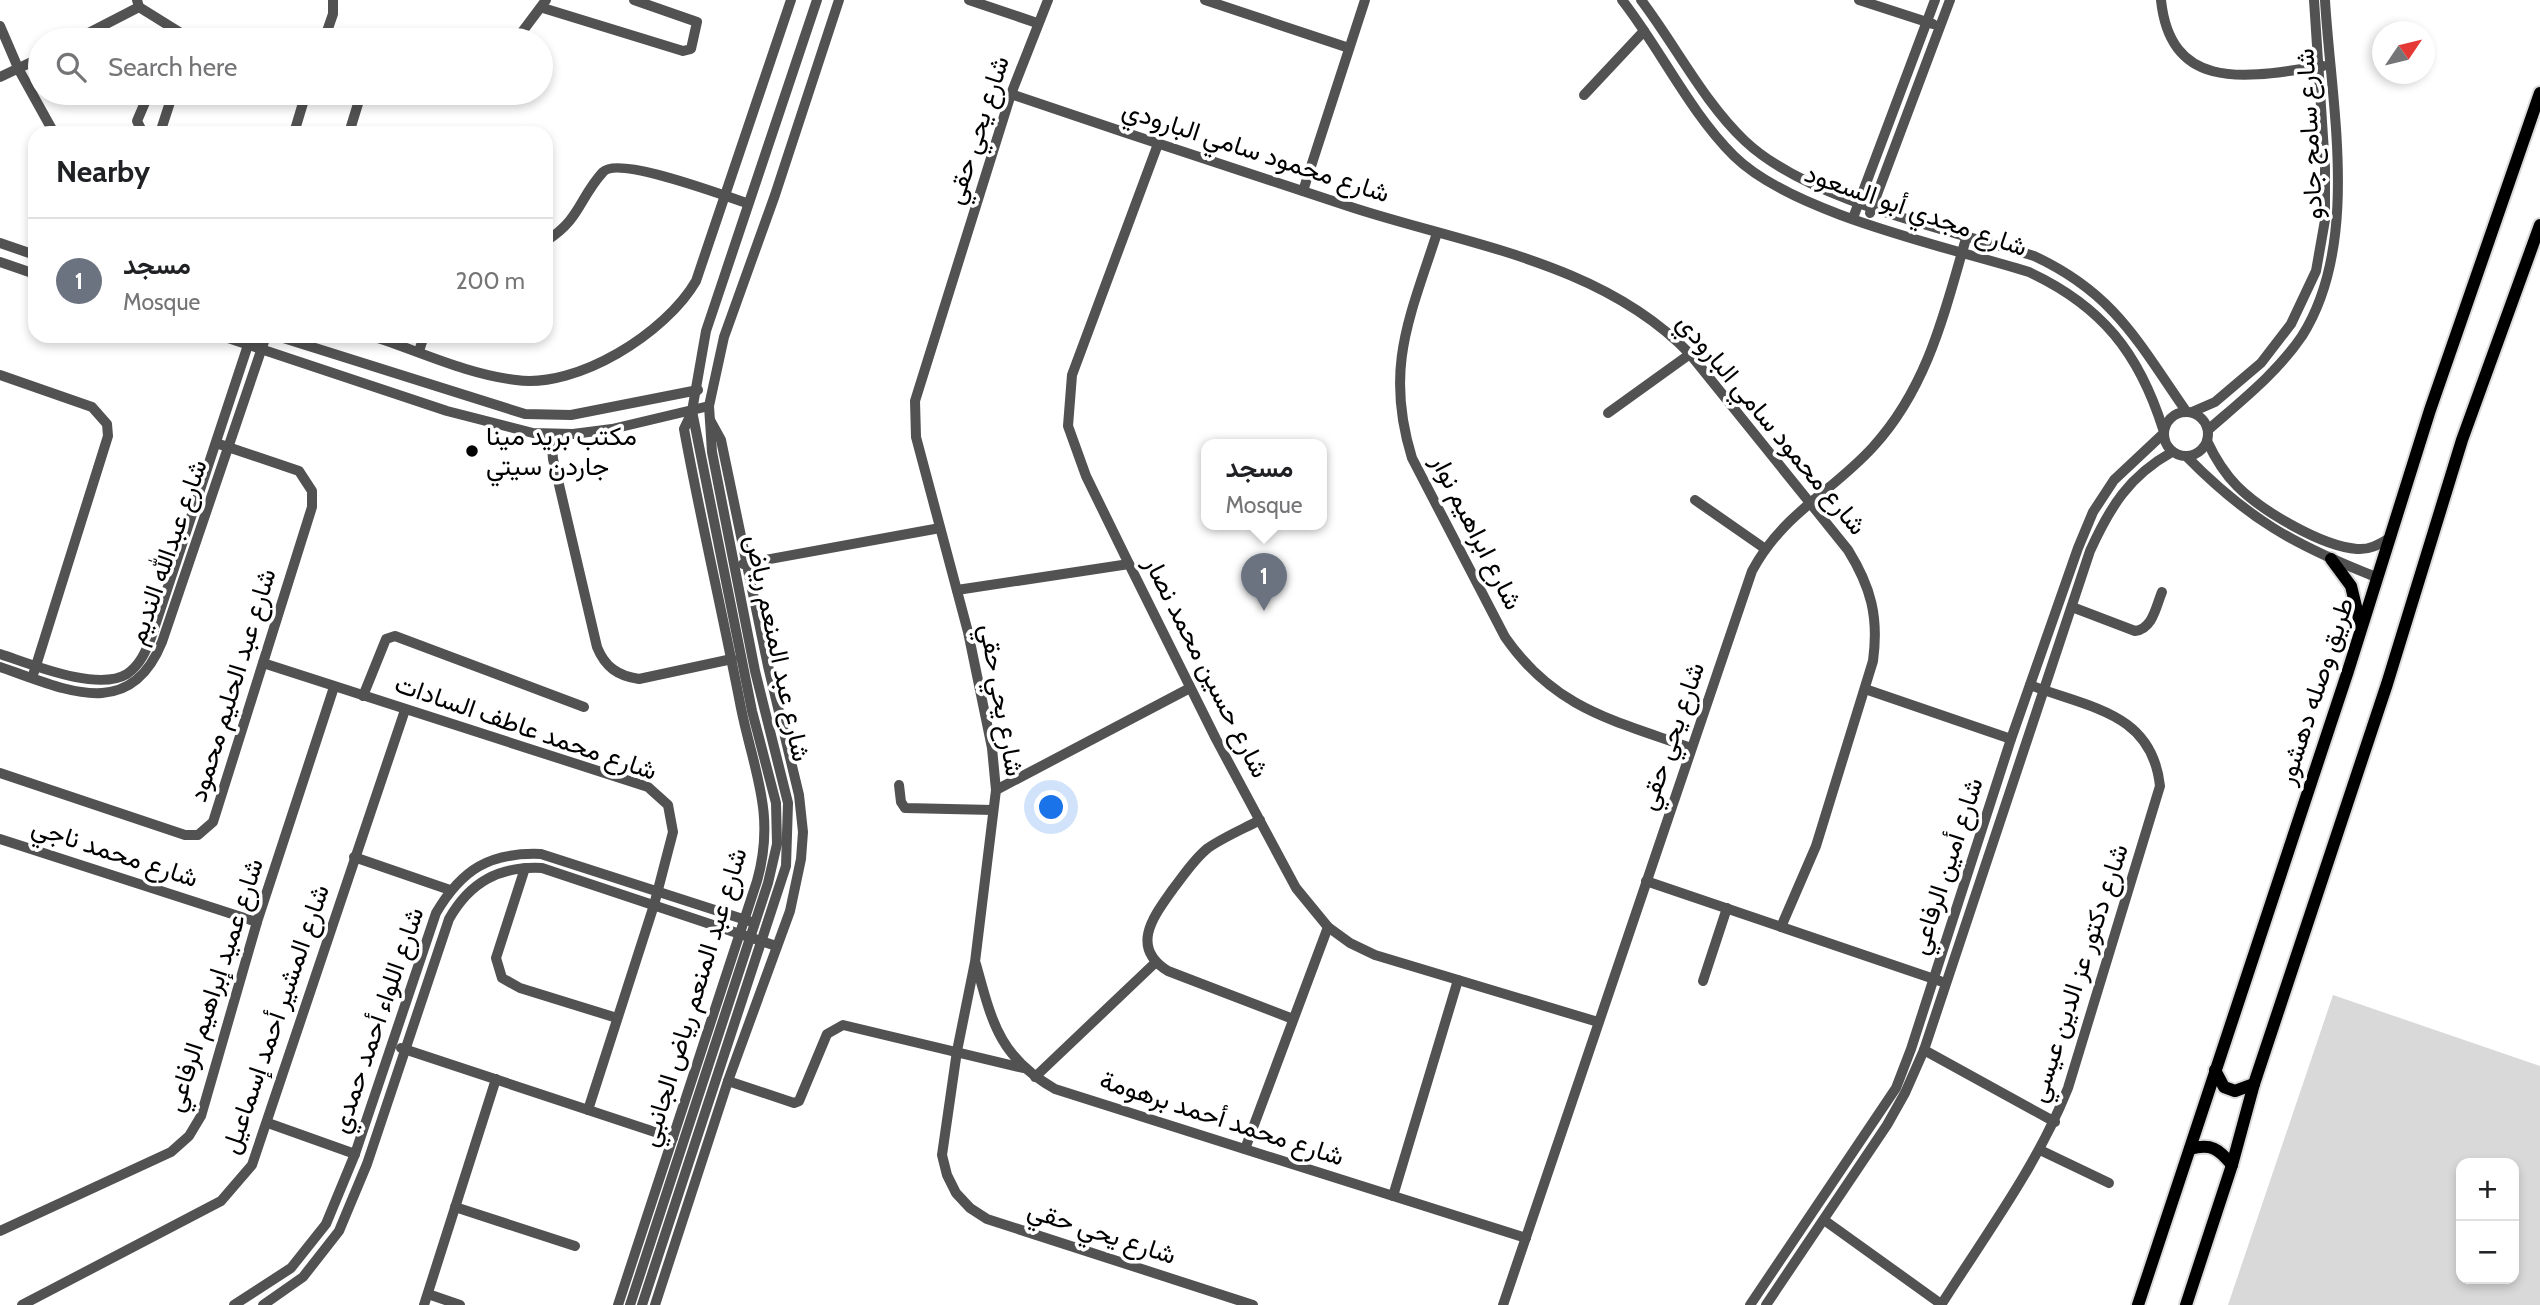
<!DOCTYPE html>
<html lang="en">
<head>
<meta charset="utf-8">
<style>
	:root { --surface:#fff; --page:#f2f2f2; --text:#202124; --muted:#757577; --line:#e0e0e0; --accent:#0b8043 }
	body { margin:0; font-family:Cabin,Vazirmatn,sans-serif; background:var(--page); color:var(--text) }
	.controls { position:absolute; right:21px; bottom:21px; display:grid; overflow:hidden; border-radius:14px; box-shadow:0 4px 10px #0003 }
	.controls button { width:63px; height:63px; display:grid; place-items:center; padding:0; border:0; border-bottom:2px solid var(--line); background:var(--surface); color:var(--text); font:35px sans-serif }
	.compass { position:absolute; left:2372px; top:21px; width:63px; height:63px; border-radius:50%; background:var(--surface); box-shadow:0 4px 10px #0003; rotate:55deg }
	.you { position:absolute; left:1052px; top:808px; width:24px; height:24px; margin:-18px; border:5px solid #fff; border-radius:50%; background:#1a73e8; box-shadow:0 0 0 10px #1a73e833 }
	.badge { display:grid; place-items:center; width:46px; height:46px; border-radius:50%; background:var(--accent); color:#fff; font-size:23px; font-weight:700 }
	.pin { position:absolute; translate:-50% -58px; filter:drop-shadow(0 2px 4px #0008) }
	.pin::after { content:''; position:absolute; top:37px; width:24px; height:21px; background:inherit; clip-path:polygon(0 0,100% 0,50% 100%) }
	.popup { position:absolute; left:1201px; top:439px; width:126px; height:91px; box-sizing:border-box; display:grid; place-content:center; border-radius:14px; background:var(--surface); filter:drop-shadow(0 2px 5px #0005); font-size:23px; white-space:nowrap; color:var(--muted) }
	.popup b { font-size:26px; color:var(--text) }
	.popup::after { content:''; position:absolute; left:50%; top:100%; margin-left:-14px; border:14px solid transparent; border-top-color:var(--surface) }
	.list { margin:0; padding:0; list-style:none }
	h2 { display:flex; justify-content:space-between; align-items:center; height:91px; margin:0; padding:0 28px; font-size:30px }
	h2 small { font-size:23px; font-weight:400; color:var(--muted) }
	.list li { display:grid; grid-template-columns:46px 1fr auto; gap:21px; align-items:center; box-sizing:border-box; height:126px; padding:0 28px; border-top:2px solid var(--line) }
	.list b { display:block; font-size:26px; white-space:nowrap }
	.list p { margin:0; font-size:23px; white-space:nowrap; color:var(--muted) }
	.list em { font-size:23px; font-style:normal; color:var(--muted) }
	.icon { flex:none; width:38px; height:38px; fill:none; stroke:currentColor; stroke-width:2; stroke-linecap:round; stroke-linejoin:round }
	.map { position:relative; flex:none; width:2540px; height:1305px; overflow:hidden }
	.search { position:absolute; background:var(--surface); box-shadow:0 4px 10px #0003; left:28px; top:28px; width:525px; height:77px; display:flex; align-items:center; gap:18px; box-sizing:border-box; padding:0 24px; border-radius:38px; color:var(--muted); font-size:26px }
	.panel { position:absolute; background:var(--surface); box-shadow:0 4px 10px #0003; left:28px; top:126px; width:525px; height:217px; border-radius:21px }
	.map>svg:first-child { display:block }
</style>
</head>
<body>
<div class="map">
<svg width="2540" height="1305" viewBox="0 0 2540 1305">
	<rect width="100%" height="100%" fill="#fff"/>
	<!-- green -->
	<path fill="#d9d9d9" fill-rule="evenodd" d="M2333,995L2540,1066V1305H2228ZM2461,1163H2514V1279H2461Z"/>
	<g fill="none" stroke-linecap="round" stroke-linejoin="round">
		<defs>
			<g id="major">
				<path d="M2331,559L2351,586L2361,627"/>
				<path d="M2215,1070L2224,1087L2235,1091L2254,1084"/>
				<path d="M2190,1149C2211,1143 2219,1149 2232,1165"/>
				<path d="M2138,1305L2348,671L2430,410L2540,93"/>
				<path d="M2186,1305L2232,1165L2254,1084L2387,684L2462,440L2540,225"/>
			</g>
		</defs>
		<!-- major casing -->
		<use href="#major" stroke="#dbdbdb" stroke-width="16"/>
		<!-- minor -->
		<g stroke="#525252" stroke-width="10">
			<path d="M137,0L139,7L184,35L199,40"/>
			<path d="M969,0L1037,23"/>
			<path d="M1048,0L1011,94L915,401L916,437L968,632L992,748L996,790L975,962L957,1051L942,1155L947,1175L956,1193L970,1208L987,1219L1253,1305"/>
			<path d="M1205,0L1349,48"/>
			<path d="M1622,0C1661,50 1689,111 1734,156C1793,214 1948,247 2029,272C2102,306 2139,353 2163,429"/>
			<path d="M1641,0C1676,46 1703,101 1745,141C1810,202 1948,229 2034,256C2114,293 2138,342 2186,411"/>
			<path d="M1859,0L1933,24"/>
			<path d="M2161,0C2171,96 2253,76 2323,66"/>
			<path d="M543,8L683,51L691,49L697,22L634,0"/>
			<path d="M0,26L19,70L54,133"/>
			<path d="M75,40L139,7"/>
			<path d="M324,40L333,14V0"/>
			<path d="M516,40L546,0"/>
			<path d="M0,77L40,58"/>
			<path d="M358,93L387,97L437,93"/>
			<path d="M1011,94C1125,133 1239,170 1354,208C1469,245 1603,263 1690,354L1848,550C1871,587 1879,617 1873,661L1816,846L1781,927"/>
			<path d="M1584,95L1644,31"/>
			<path d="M143,133L137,121L149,93"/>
			<path d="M160,133L173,93"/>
			<path d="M294,133L306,93"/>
			<path d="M349,133L361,94"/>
			<path d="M1158,144L1072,375L1068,426L1086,476L1129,564L1216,739L1296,888L1328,927L1350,943L1375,955L1598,1022"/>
			<path d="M1303,191L1365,0"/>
			<path d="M1870,213L1950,0"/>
			<path d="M1853,218L1935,0"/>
			<path d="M1437,233C1410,317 1384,368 1412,458L1505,637C1555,709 1613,720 1691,748"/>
			<path d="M546,241C581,219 579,198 603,172C618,155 724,196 747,203"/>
			<path d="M0,243L35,255"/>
			<path d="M0,262L35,274"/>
			<path d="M222,336L447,411L533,433L573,434L612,429L709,406"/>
			<path d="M277,336L525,414L571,415L698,390"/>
			<path d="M372,336C419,351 466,374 516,380C577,389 666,333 696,281L791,0"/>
			<path d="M419,351L424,336"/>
			<path d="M0,375L92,407L107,424L108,436L34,672"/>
			<circle cx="2186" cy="434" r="22"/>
			<path d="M2192,412L2215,402L2261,363L2291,324L2316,271L2325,220V167L2314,0"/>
			<path d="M1608,413L1690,354"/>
			<path d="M2208,430C2241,401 2277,373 2302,336C2361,243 2331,104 2325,0"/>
			<path d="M551,435L553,459L597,647C605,667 618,676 639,679L732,659"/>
			<path d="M2207,441C2215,458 2224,473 2237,486C2262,511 2321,546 2357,549C2369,550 2378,545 2388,539"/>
			<path d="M2186,456C2248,519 2294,545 2376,577"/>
			<path d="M1695,500L1764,548"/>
			<path d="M743,564L940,528"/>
			<path d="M957,590L1129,564"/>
			<path d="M2072,607L2135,631C2153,629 2156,606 2162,592"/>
			<path d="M0,654C31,664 97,692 127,674C140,665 146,651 151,638L251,336"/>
			<path d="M263,663L648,787L668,805L673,832L654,905L588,1110"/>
			<path d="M0,667C63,688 129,724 162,642L266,336"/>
			<path d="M1865,689L2011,739"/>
			<path d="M363,696L386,639L395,636L584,707"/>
			<path d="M0,773L185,835H198L213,822L312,507V491L299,471L216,443"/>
			<path d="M899,785L901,802L905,808L993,810"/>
			<path d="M996,790L1190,688"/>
			<path d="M1260,820C1243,829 1224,837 1208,848C1194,859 1184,875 1173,889C1154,916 1129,947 1168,971L1293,1019"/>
			<path d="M0,839L257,922"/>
			<path d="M354,857L450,890"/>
			<path d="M525,868L496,958L502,978L520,988L617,1018"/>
			<path d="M1646,881L1940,981"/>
			<path d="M976,964C992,1022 999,1057 1055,1089L1526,1238"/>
			<path d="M1703,981L1727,908"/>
			<path d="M401,1048L673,1138"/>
			<path d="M1924,1050L2055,1122"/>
			<path d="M1035,1077L1156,962"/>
			<path d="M728,1081L794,1103L799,1101L827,1034L843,1025L1023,1068"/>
			<path d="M268,1123L355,1154"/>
			<path d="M1245,1149L1328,927"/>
			<path d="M2040,1150L2109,1183"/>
			<path d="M1393,1196L1458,980"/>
			<path d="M455,1207L575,1246"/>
			<path d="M1824,1220L1941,1304"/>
			<path d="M0,1231L171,1152L189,1136L201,1116L257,922L334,687"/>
			<path d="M428,1294L460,1305"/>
			<path d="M22,1305L221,1201L252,1165L405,710"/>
			<path d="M234,1305L291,1268L326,1224L355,1154L436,913C462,869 490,852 541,854L749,921"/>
			<path d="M263,1305L303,1277L339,1231L367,1164L449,919C470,882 499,866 542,868L776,946"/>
			<path d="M424,1305L496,1079"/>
			<path d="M618,1305L757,881C776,814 754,772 741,708C723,615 701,522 684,429L692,412"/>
			<path d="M630,1305L768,883L777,844L776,803L752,711L692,411L706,331L817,0"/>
			<path d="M642,1305L786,866L788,803L755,671L712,452L709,406L724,337L775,195L839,0"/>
			<path d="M655,1305L728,1081L790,911L801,859L803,832L799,795L768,666L721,440L710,420"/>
			<path d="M1503,1305L1752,571C1783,513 1831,493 1873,447C1928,387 1945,311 1967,235"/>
			<path d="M1750,1305L1896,1088L1911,1049L2011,739L2078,548L2093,512L2114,480L2163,434"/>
			<path d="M1766,1305L1887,1125L1905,1093L1924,1050L2090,551C2110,507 2129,476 2172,452"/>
			<path d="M1941,1305C1986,1234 2037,1166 2068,1088L2160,786C2152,712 2089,708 2030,685"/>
		</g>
		<!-- major -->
		<use href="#major" stroke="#000" stroke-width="12"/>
	</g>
	<!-- markers -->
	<circle fill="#000" stroke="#fff" stroke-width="2.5" cx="472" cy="451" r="7"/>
	<g text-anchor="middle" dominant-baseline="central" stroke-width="7" stroke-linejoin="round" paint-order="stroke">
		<!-- street labels -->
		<g font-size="26" fill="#000" stroke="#fff">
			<text transform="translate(977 130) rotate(-72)">شارع يحي حقي</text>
			<text transform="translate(2309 134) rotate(-93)">شارع سامح جادو</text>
			<text transform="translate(1256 151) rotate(18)">شارع محمود سامي البارودي</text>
			<text transform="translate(1916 210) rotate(19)">شارع مجدي أبو السعود</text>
			<text transform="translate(1772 424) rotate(50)">شارع محمود سامي البارودي</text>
			<text transform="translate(1477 532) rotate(63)">شارع ابراهيم نوار</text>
			<text transform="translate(167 552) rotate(-71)">شارع عبدالله النديم</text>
			<text transform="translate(778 648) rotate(78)">شارع عبد المنعم رياض</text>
			<text transform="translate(1207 667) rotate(63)">شارع حسين محمد نصار</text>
			<text transform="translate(232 685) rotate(-73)">شارع عبد الحليم محمود</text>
			<text transform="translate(2315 691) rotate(-72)">طريق وصله دهشور</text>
			<text transform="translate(1002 700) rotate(80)">شارع يحي حقي</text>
			<text transform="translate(526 727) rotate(19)">شارع محمد عاطف السادات</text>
			<text transform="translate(1671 736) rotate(-71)">شارع يحي حقي</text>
			<text transform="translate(115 852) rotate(18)">شارع محمد ناجي</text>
			<text transform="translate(1946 866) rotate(-72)">شارع أمين الرفاعي</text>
			<text transform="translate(2078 973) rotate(-72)">شارع دكتور عز الدين عيسي</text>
			<text transform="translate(214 985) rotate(-72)">شارع عميد إبراهيم الرفاعي</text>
			<text transform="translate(693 997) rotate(-73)">شارع عبد المنعم رياض الجانبي</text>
			<text transform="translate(275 1019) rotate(-71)">شارع المشير أحمد إسماعيل</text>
			<text transform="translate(377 1020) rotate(-71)">شارع اللواء أحمد حمدي</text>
			<text transform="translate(1222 1118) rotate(18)">شارع محمد أحمد برهومة</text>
			<text transform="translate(1102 1232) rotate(18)">شارع يحي حقي</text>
		</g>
		<!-- poi labels -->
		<g font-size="26" fill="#000" stroke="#fff" text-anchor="start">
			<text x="486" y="436">مكتب بريد مينا<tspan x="486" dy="30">جاردن سيتي</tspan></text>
		</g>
	</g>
</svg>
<div class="controls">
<button>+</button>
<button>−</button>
</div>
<svg class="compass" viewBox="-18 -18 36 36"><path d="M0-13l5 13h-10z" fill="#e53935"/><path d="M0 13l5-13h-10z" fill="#757577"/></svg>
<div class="you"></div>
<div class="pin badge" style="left:1264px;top:611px;background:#6b7280">1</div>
<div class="popup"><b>مسجد</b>Mosque</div>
<div class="search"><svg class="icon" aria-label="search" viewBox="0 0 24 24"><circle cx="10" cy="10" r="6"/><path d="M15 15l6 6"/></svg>Search here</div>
<section class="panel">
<h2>Nearby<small></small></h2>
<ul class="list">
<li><span class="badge" style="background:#6b7280">1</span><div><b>مسجد</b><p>Mosque</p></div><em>200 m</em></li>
</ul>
</section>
</div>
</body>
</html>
